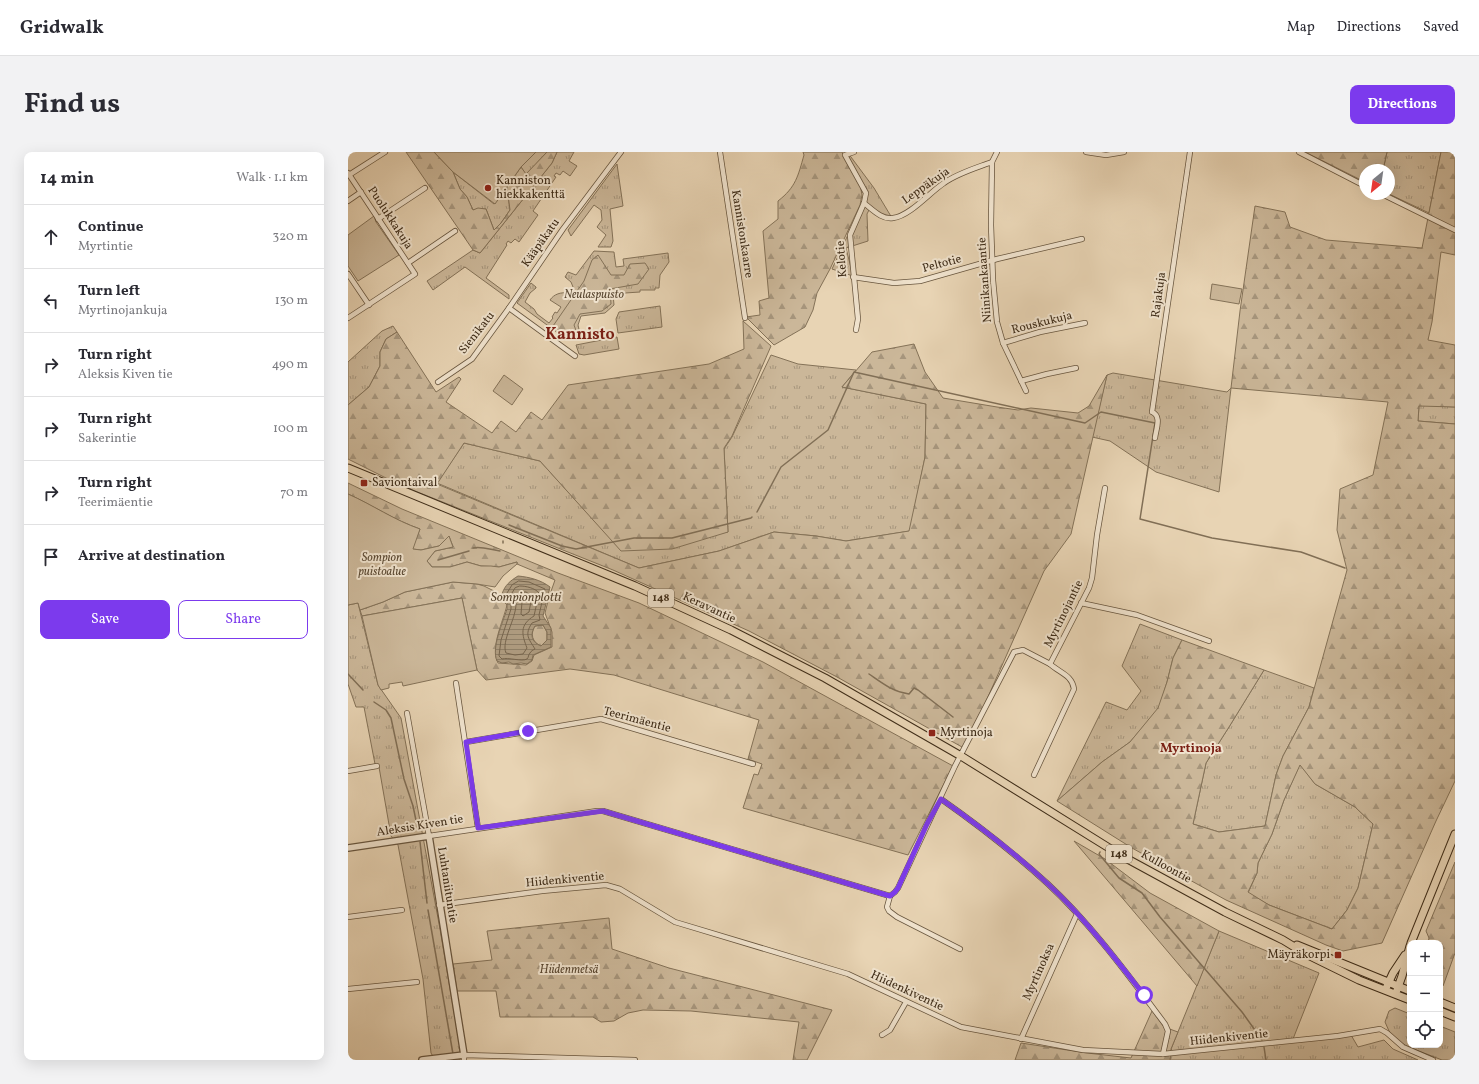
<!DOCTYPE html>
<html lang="en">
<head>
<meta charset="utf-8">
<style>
	:root { --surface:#fff; --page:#f2f2f3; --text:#2b2b33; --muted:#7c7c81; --line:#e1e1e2; --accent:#7c3aed }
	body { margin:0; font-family:Vollkorn,serif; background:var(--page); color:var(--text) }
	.controls { position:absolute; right:12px; bottom:12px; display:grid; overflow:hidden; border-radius:8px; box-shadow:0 4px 16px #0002 }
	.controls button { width:36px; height:36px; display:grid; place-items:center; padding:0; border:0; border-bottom:1px solid var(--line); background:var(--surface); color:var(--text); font:20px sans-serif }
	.compass { position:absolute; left:1011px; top:12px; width:36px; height:36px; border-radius:50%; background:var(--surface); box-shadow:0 4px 16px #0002; rotate:209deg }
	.stop { position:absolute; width:12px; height:12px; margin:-9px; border:3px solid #7c3aed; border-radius:50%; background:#fff }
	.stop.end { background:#7c3aed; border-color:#fff; box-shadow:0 1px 4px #0008 }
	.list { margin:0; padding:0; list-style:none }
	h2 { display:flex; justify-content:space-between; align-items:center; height:52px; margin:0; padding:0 16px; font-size:17px }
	h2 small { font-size:13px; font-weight:400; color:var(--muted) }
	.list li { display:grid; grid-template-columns:26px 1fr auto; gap:12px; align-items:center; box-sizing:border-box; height:64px; padding:0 16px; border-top:1px solid var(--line) }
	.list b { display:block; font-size:15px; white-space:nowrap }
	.list p { margin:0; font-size:13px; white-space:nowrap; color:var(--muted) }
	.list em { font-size:13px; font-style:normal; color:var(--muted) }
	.actions { display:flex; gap:8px; padding:12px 16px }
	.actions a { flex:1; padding:9px 0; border:1px solid var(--accent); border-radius:8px; text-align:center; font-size:14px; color:var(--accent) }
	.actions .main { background:var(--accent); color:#fff }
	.icon { flex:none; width:22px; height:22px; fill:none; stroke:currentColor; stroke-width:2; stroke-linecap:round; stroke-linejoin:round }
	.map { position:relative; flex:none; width:1107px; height:908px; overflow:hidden; border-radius:8px }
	header { display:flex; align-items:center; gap:24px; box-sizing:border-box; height:56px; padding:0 20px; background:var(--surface); border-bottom:1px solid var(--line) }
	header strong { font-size:19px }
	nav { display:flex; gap:22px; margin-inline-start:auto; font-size:14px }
	.intro { display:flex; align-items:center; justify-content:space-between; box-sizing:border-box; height:96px; padding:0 24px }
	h1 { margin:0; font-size:28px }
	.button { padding:10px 18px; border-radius:8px; background:var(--accent); color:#fff; font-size:14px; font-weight:700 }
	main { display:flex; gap:24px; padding:0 24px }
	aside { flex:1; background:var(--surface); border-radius:8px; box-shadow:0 4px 16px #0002 }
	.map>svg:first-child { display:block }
</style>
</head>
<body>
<header>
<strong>Gridwalk</strong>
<nav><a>Map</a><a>Directions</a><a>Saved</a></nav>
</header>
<div class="intro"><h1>Find us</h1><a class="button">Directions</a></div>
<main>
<aside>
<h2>14 min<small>Walk · 1.1 km</small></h2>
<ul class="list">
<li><svg class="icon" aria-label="ahead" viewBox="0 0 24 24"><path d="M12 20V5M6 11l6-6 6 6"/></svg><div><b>Continue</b><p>Myrtintie</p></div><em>320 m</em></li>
<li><svg class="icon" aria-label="left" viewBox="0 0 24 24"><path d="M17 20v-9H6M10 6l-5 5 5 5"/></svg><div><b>Turn left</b><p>Myrtinojankuja</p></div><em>130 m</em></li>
<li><svg class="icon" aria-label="right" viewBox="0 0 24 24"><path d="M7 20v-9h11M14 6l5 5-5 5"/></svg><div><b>Turn right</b><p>Aleksis Kiven tie</p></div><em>490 m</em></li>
<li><svg class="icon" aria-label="right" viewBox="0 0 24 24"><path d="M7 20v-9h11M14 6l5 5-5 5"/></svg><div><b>Turn right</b><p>Sakerintie</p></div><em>100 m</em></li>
<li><svg class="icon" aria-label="right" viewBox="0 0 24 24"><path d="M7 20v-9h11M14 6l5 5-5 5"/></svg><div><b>Turn right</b><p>Teerimäentie</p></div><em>70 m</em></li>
<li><svg class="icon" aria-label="arrive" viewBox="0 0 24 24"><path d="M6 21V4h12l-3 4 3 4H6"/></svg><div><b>Arrive at destination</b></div></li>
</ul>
<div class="actions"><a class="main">Save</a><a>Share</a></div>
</aside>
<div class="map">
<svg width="1107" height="908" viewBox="0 0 1107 908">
	<defs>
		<pattern id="grass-tufts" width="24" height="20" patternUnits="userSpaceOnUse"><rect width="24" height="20" fill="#cbb799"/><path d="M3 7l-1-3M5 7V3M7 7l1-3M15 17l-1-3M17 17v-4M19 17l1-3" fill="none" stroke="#a6957c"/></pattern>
		<pattern id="forest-firs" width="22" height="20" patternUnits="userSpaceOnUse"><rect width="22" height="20" fill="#cbb799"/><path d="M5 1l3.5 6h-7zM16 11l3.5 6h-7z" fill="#a6957c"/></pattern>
		<pattern id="water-rules" width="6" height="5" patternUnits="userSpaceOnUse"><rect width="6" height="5" fill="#ae9b7f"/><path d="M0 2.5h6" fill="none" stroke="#8f7f67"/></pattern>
	</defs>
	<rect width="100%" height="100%" fill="#e8d4b4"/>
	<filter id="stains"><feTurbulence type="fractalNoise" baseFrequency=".005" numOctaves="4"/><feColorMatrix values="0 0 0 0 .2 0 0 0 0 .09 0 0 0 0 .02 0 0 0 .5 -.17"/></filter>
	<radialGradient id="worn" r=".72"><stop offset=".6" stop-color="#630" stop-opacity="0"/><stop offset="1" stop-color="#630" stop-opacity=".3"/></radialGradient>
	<!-- grass -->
	<g fill="url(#grass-tufts)" stroke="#847258">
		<path d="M188,0H199L178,23L173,15Z"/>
		<path d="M209,0H226L221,9L229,14L222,24L215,19L212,23L208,21L206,24L208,25L185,59L190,63L171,90L167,87L163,91L160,89L158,92L159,93C152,104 145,115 138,126L161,143V147L117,115L85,138L79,129L125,98L132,101L204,11Z"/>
		<path d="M496,0H502L500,1L526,36L544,66L533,64L521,58L519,62L520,89L498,96L505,124L484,117L512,57L516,43L515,33Z"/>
		<path d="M1039,0H1093L1081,61L1041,42V18H1035Z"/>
		<path d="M269,12L275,54L262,57L265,89L263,95H250L258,83L249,75L254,68L253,58L246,53L223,84L220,78Z"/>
		<path d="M105,20L146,52L159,35L162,58L153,71L146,78L138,57L125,58L119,45L112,37Z"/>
		<path d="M246,99L266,100L268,115L276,114L275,107L320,101L321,110L312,123L311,136H307V138H292V140L277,141V142L272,143L271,141L265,142L266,153L257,161L233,164L230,173L233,186H221L210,181L169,151L183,131L188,135V136L182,141L177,150L186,157L189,162L201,171L205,166L204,165L207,160L209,161L213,155L202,148C206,142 213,140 220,141L225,135L223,130L217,125L220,120L228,123Z"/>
		<path d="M312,154L314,175L270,181L268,167L271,160Z"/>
		<path d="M45,174L49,180L38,187L32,200V214L21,235L0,253V210L34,179Z"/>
		<path d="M269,185L271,197L236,203L231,202L228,193Z"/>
		<path d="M423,203L450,212L508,218L494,235L578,252L577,305L562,379L498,389L468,384L426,380L371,399L291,416L89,331L116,291L192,309L273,398L380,380L376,297L384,285Z"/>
		<path d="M765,221L879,240L883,236L871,340L808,320L762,289L744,285L759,223Z"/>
		<path d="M1071,253L1107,255V272L1070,269Z"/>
		<path d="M10,451L30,533L53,566L92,777L112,896V908H87L83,901L75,827L50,693L43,684L31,615L27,612L16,555H8L0,532V453Z"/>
		<path d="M792,472L834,488L825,506L819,530L811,556L782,590L754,610L709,649L758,550L779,558L793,539L774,514Z"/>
		<path d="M916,518L966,536L961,555L935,604L928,623L917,674L871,680L845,672L858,611L881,575Z"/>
		<path d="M952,612L967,632L1007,655L1025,672L1010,736L999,758L984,777L921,753L900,741L909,721L910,711L924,682L936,648Z"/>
		<path d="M871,779L971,821L945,887L1003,883L1010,895L1036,888L1045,897L1070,908H822L823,903L827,902L823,897Z"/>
		<path d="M1047,856L1062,862V893H1092V874L1107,880V908H1094L1058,894L1049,888L1041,879L1037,870L1041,859Z"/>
	</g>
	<!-- forest -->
	<g fill="url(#forest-firs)" stroke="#847258" fill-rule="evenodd">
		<path d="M58,0H86L105,20L112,37L119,45L125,58L130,56L138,57L146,78L153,71L162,58L159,35L173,15L178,22L199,0H209L204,11L132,101L125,98Z"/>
		<path d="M455,0H494L512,32L514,43L512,53L482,117L469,141L465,158L457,175L426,193L398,165L412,163L411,149L421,146L415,79L430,67V49C448,35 450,24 456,3Z"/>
		<path d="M957,0H1039L1035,18H1017V30Z"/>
		<path d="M1093,0H1107V103L1093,100L1084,170L1080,188L1107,193V255L1071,254L1070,269L1107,272V629L1088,669L1034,791L995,799L978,793L878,748L784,696L709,649L754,610L782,590L810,556L819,530L825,506L834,488L916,518L881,575L858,611L845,672L871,680L917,674L928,623L935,604L961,555L999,418L989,378L992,337L1025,323L1040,250L883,236L892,159L907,54L937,60L942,75L978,88L1074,96ZM952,613L967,632L1007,655L1025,672L1010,736L999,758L984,777L921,753L900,740L909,721L910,711L924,682L936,648Z"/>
		<path d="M250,103L263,123H276L282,112L297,111L301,117L290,132L262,137L263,152L254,159L232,162L226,173L230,184L219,183L205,174L236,129L244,108Z"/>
		<path d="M395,169L423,194L384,284L376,296L380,380L324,397L273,399L192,309L116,291L89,332L291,416L371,399L426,380L468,384L498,389L561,379L577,305L578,252L494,235L524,200L566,192L577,220L595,246L649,255L670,258L683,256L730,261L741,254L759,223L723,382L696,419L619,592L614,595L489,525L401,479L265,418L52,333L0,307V253L21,235L32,214V200L38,187L49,180L88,240L111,225L113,227L98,250L144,281L153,269L168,280L183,260L194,268L220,233L361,212L396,197Z"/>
		<path d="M0,331L54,357L210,421L291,451L415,510L605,614L560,703L395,656L406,622L410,623L414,612L400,607L411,568L266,523L222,517L138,528L129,518L114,446L14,464L12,458L35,450L57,440L105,430L129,432L136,434L146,439L159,453C155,470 142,495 150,511L178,513L184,509L186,503L204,495V480L197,461L201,445L207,428L169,412V410L151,415L133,414L119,410L102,415H84L79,409L87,399L105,395L101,384L91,394L73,398L64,397L72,377C46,368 24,353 0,342Z"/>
		<path d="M195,473L199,480V488L193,494C184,490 182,482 187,474Z"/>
		<path d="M726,689L757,707L802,741L871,779L849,834Z"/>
		<path d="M1107,710V801L1095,834H1092V791H1080L1081,786L1078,779Z"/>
		<path d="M261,766L264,797L321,816L484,858L459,908H445L451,870L343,859L295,858L280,861L266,869L253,870L245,865H152L148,839H109L105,812L144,808L139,779Z"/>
		<path d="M804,859L816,875L830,880L823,897L822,908H667L673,891L739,901L783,906Z"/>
	</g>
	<!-- park -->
	<g fill="#cbb799" stroke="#847258">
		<path d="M86,0H188L173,15L147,52L105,20Z"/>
		<path d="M26,64L28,70L51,103L10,129L0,114V83Z"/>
		<path d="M864,132L894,137L891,152L862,147Z"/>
		<path d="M156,223L175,237L164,253L145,239Z"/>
		<path d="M0,342C25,353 46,368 72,377L65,397L73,398L91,394L101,384L105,395L87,399L79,409L84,415H102L119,410L133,414H143L151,415L169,410V412L155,424L147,435L129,432L105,430L57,440L35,450L12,458L10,451L0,453Z"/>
		<path d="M114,446L129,518L55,534L54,530L41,532V536L33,538L30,533L14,464Z"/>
	</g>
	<!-- water -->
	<path fill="url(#water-rules)" stroke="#816f56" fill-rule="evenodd" d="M170,424C181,425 193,428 202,435L195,464L203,476V495L185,503L184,508L179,512L173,511L165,512L161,510L154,511L149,509C143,496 155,470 159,457V451L154,442C157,433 162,429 170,424ZM195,473L199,480V488L193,494C183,490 182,482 187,474Z"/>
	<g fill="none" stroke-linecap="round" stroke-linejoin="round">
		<!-- shore -->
		<g stroke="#76644c" stroke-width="1">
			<path d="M171,429L181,430L197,437L191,463L192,468L184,471C176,483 181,487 187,497C185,498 183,499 182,501C180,503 181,505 179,507C174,510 160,505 154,507L151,504L153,488L163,457V450L159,441L164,433Z"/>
			<path d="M172,434C178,434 187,436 191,441L186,464C171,473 174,483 179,496L175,502L167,503L158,501C153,489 168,467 168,452C168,448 165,445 164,441L167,436Z"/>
			<path d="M173,440H178L184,444L181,460L175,464L173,462L174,450L171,442Z"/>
		</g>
		<!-- stream -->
		<g stroke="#816f56" stroke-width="1.5">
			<path d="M409,360L433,315L480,278L506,220L737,271L753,260L807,271L792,367L864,386L953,400L997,416"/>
			<path d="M161,373L214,394L228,397L286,386H324L403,366L404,365"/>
			<path d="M155,391V389"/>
			<path d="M125,396C134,394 143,398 152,399"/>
			<path d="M90,408L121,399"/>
			<path d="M0,522L15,538"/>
			<path d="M521,522C534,531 545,540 561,542L566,536L570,538L605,565"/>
			<path d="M26,550L38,558L43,566L56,627L65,654L70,678"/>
			<path d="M72,690L79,751"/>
			<path d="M752,700L751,702L771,726L794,741L812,765L894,860L914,888"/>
			<path d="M80,758L105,902"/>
			<path d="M916,895L918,908"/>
		</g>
		<defs>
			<g id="minor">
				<path d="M372,0L397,166"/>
				<path d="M506,0L497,3L518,41L516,51L502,83L510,167L508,178"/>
				<path d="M738,0L758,3L776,0"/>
				<path d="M951,0L1017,34"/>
				<path d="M644,10L643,73L645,128L649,170L655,191L678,239"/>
				<path d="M0,21L67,122L0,166"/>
				<path d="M1,23L37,0"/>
				<path d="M1034,42L1107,78"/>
				<path d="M0,49L13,40"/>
				<path d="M516,51C525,58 534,68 545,66C562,64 582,40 596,31C610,21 628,16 644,10L649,0"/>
				<path d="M30,67L77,36"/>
				<path d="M60,111L107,79"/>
				<path d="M0,122L21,153"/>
				<path d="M505,125L546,131L572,129L649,107L734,87"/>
				<path d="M161,156L227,204"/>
				<path d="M655,191L692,180L737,171"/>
				<path d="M673,229L699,222L728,216"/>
				<path d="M90,230L124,207L161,156L215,77L273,0"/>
				<path d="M807,286C808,277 814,264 804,260L842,0"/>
				<path d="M733,451L789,463L861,489"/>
				<path d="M108,531L130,676"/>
				<path d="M59,561L81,684L249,659H255L542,744"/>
				<path d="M118,590L253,567L405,612"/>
				<path d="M0,619L29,614"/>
				<path d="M686,623L726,537C724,523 712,521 702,512"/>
				<path d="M593,647C630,673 666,701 700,732C744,773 781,824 817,872L820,879L815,902"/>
				<path d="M542,744L547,740L550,736L607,614L666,500L675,498L702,512L741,436L744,426L749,383L757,336"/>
				<path d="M542,744L539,755L541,759L549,765L612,797"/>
				<path d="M91,753L194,739L258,733L272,737L327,770L500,822L613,875L735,898L815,902L990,884L1032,877L1039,881L1055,895L1085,908"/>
				<path d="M0,765L54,758"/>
				<path d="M0,837L69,830"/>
				<path d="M534,883L542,878L558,850"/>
				<path d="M673,887L729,762"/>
				<path d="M116,908V903L287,908"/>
			</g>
			<path id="tertiary" d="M0,696L81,684L116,903L74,908"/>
			<g id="primary">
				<path d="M0,316L287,434L383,478L477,526L613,604L774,704L877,760L935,788L958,802L1011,828L1062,848"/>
				<path d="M1063,791L1107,682"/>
				<path d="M949,793L1062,839"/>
				<path d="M1039,834L1045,821L1057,803"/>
				<path d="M1049,838L1054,824L1062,794"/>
				<path d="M1092,850L1107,856"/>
				<path d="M1092,859L1107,865"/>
			</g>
		</defs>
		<!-- minor casing -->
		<use href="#minor" stroke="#68563f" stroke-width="6"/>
		<!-- tertiary casing -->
		<use href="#tertiary" stroke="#68563f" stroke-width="8"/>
		<!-- primary casing -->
		<use href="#primary" stroke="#3e2c18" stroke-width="9"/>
		<!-- minor -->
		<use href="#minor" stroke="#f0e3ce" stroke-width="4.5"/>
		<!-- tertiary -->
		<use href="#tertiary" stroke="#f0e3ce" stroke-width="5.5"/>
		<!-- primary -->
		<use href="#primary" stroke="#e8d4b4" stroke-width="7"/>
	</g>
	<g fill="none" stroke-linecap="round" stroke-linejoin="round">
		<!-- route -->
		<path stroke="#7c3aed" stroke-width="5" d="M180,579L118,590L130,676L255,659L542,744L547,740L550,736L579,672L593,647C630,673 667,701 700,732C736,765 766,805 796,843"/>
	</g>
	<!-- markers -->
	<g fill="#8f2418" stroke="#f0e3ce" stroke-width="1.5">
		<circle cx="140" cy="36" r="4"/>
		<rect x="12" y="327" width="8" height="8" rx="2"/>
		<rect x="580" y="577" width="8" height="8" rx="2"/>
		<rect x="986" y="799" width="8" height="8" rx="2"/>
	</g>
	<g text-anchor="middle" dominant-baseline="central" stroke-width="4" stroke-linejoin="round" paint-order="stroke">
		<!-- shield labels -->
		<g fill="#f0e3ce" stroke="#73634f" stroke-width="1">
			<rect x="300" y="437" width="26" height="18" rx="3"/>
			<rect x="758" y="693" width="26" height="18" rx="3"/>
		</g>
		<g font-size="11" font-weight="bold" fill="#3e2c18">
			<text x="313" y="446">148</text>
			<text x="771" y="702">148</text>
		</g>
		<!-- poi labels -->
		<g font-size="12" fill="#3e2c18" stroke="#f0e3ce" text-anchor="start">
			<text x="148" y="29">Kanniston<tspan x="148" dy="14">hiekkakenttä</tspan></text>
			<text x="24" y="331">Saviontaival</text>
			<text x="592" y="581">Myrtinoja</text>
			<text x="982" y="803" text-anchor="end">Mäyräkorpi</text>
		</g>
		<!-- street labels -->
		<g font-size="12" fill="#3e2c18" stroke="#f0e3ce">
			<text transform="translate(578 34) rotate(-35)">Leppäkuja</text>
			<text transform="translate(42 66) rotate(57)">Puolukkakuja</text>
			<text transform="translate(394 82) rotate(81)">Kannistonkaarre</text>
			<text transform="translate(193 91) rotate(-55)">Kääpäkatu</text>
			<text transform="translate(494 107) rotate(-94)">Kelotie</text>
			<text transform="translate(594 112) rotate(-15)">Peltotie</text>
			<text transform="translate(637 128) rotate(-94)">Niinikankaantie</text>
			<text transform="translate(811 143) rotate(-82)">Rajakuja</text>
			<text transform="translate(694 171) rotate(-14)">Rouskukuja</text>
			<text transform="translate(129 181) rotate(-52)">Sienikatu</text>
			<text transform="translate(361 456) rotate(25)">Keravantie</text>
			<text transform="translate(716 462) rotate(-64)">Myrtinojantie</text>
			<text transform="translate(289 568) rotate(15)">Teerimäentie</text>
			<text transform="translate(72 674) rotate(-9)">Aleksis Kiven tie</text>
			<text transform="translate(818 715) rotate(29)">Kulloontie</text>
			<text transform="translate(217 728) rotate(-5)">Hiidenkiventie</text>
			<text transform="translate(99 733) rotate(81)">Luhtaniituntie</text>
			<text transform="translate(691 820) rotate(-66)">Myrtinoksa</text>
			<text transform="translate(559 839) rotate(25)">Hiidenkiventie</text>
			<text transform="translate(881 886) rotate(-6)">Hiidenkiventie</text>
		</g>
		<!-- park labels -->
		<g font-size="12" font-style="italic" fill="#5a4832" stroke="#f0e3ce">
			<text x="246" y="143">Neulaspuisto</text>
			<text x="34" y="406">Sompion<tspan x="34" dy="14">puistoalue</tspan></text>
			<text x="221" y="818">Hiidenmetsä</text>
		</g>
		<!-- water labels -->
		<g font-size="13" font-style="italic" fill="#5a4832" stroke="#f0e3ce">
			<text x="178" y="446">Sompionplotti</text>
		</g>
		<!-- neighbourhood labels -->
		<g font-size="13" font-weight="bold" fill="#7a1f14" stroke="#f0e3ce">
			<text x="843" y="597">Myrtinoja</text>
		</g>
		<!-- district labels -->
		<g font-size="16" font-weight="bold" fill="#7a1f14" stroke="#f0e3ce">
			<text x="232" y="183">Kannisto</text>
		</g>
	</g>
	<rect width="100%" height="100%" filter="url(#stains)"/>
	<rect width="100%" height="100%" fill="url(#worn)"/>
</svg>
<div class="controls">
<button>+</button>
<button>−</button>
<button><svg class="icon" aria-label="locate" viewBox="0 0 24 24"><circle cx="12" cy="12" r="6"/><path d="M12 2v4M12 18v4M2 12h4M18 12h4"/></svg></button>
</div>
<svg class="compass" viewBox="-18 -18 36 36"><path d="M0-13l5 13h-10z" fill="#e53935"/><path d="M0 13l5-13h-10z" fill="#7c7c81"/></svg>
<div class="stop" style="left:796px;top:843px"></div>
<div class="stop end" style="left:180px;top:579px"></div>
</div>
</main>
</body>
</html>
